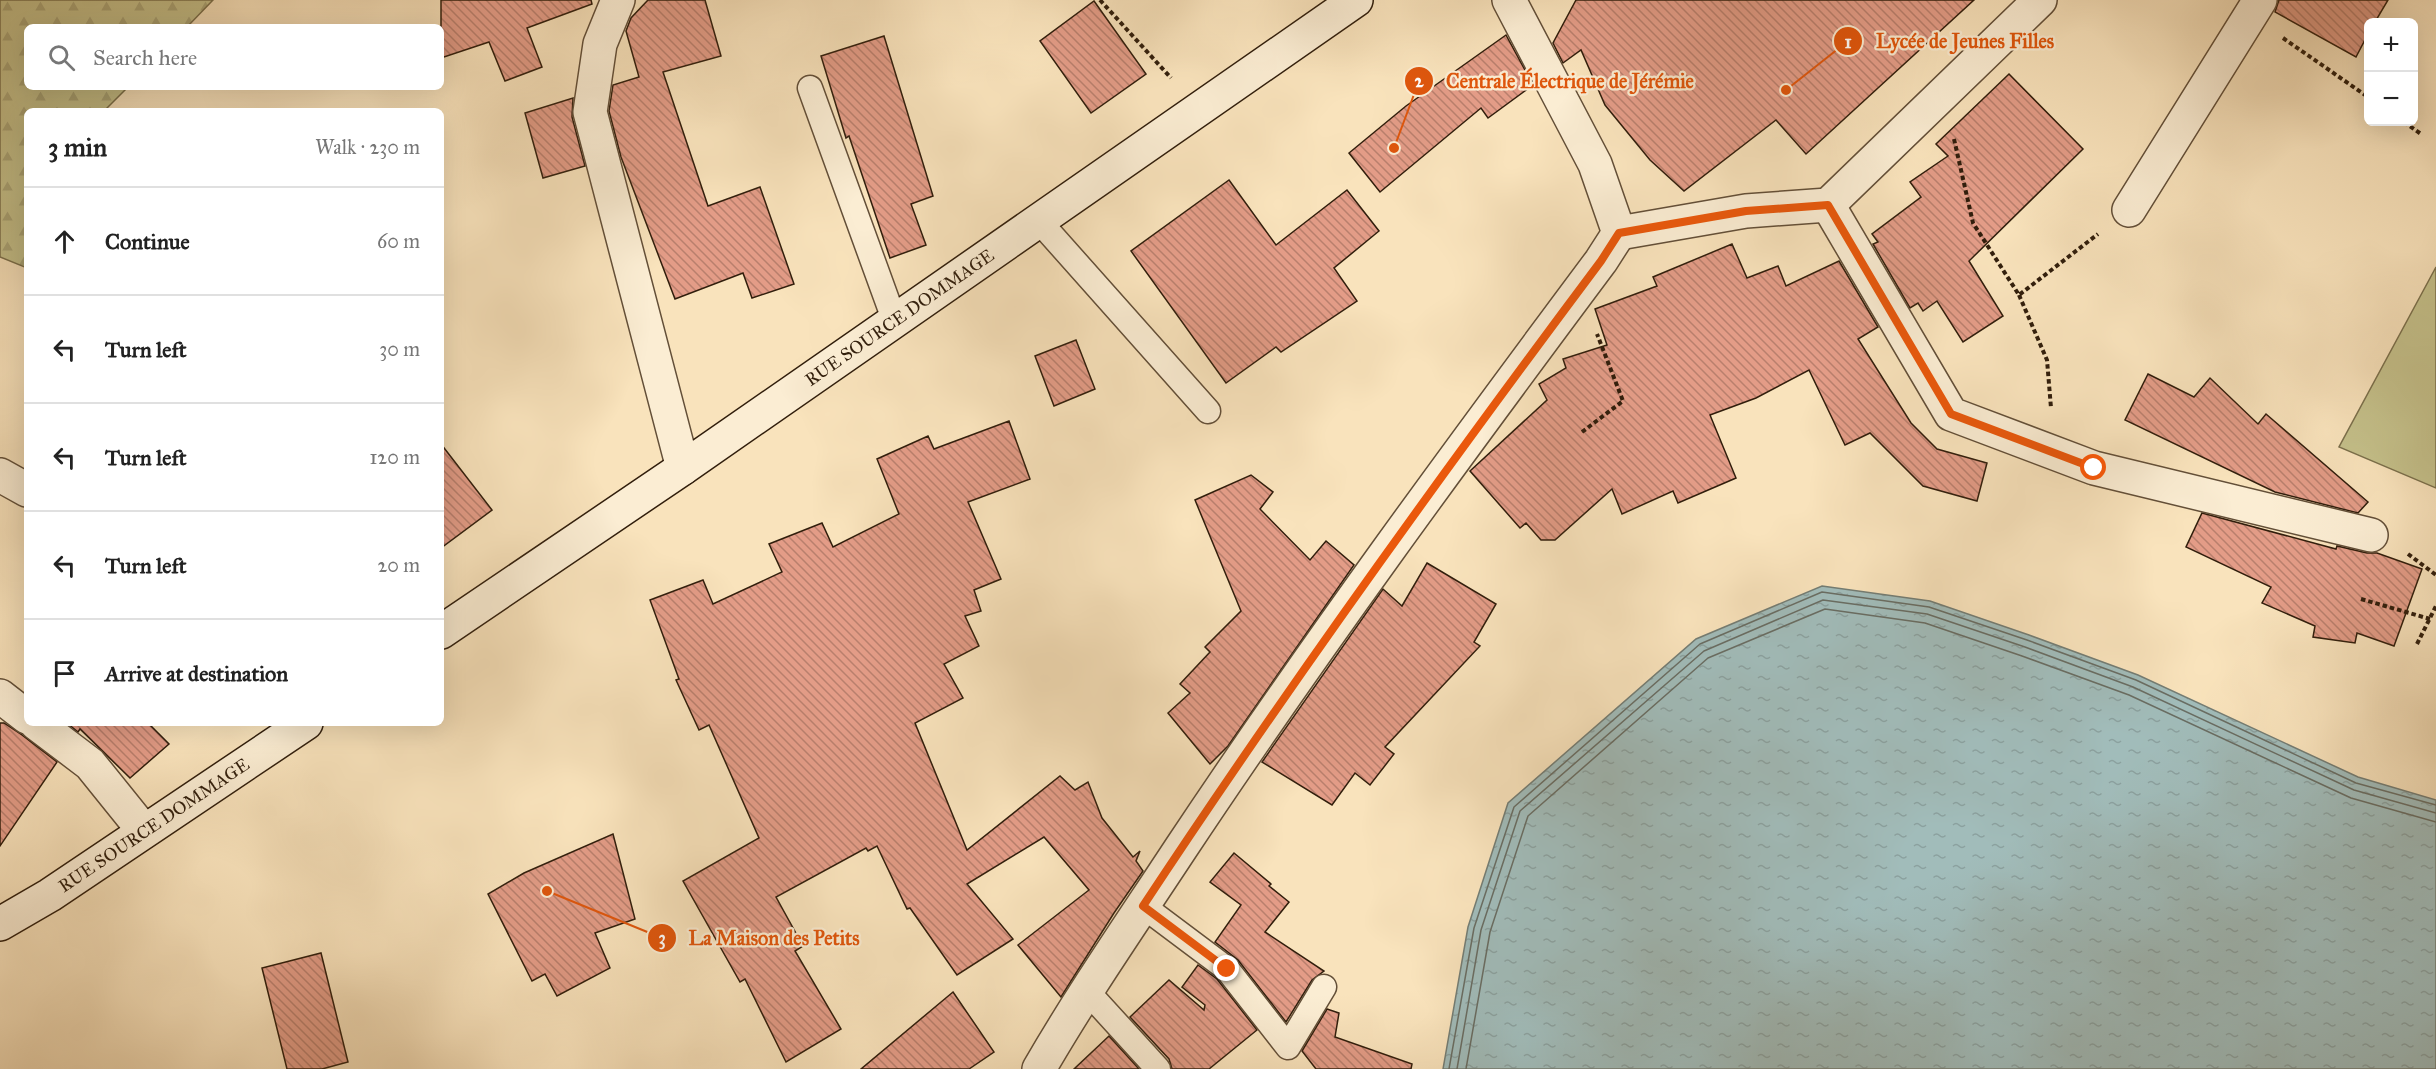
<!DOCTYPE html>
<html lang="en">
<head>
<meta charset="utf-8">
<style>
	:root { --surface:#fff; --page:#f2f2f2; --text:#222; --muted:#767676; --line:#e0e0e0 }
	body { margin:0; font-family:"IM FELL Great Primer",serif; background:var(--page); color:var(--text) }
	.controls { position:absolute; right:18px; top:18px; display:grid; overflow:hidden; border-radius:9px; box-shadow:0 6px 24px #0002 }
	.controls button { width:54px; height:54px; display:grid; place-items:center; padding:0; border:0; border-bottom:2px solid var(--line); background:var(--surface); color:var(--text); font:30px sans-serif }
	.stop { position:absolute; width:18px; height:18px; margin:-14px; border:4px solid #ea580c; border-radius:50%; background:#fff }
	.stop.end { background:#ea580c; border-color:#fff; box-shadow:0 2px 6px #0008 }
	.list { margin:0; padding:0; list-style:none }
	h2 { display:flex; justify-content:space-between; align-items:center; height:78px; margin:0; padding:0 24px; font-size:26px }
	h2 small { font-size:20px; font-weight:400; color:var(--muted) }
	.list li { display:grid; grid-template-columns:39px 1fr auto; gap:18px; align-items:center; box-sizing:border-box; height:108px; padding:0 24px; border-top:2px solid var(--line) }
	.list b { display:block; font-size:22px; white-space:nowrap }
	.list em { font-size:20px; font-style:normal; color:var(--muted) }
	.icon { flex:none; width:33px; height:33px; fill:none; stroke:currentColor; stroke-width:2; stroke-linecap:round; stroke-linejoin:round }
	.map { position:relative; flex:none; width:2436px; height:1069px; overflow:hidden }
	.search { position:absolute; background:var(--surface); box-shadow:0 6px 24px #0002; left:24px; top:24px; width:420px; height:66px; display:flex; align-items:center; gap:15px; box-sizing:border-box; padding:0 21px; border-radius:9px; color:var(--muted); font-size:22px }
	.panel { position:absolute; background:var(--surface); box-shadow:0 6px 24px #0002; left:24px; top:108px; width:420px; height:618px; border-radius:9px }
	.map>svg:first-child { display:block }
</style>
</head>
<body>
<div class="map">
<svg width="2436" height="1069" viewBox="0 0 2436 1069">
	<defs>
		<pattern id="forest-firs" width="22" height="20" patternUnits="userSpaceOnUse" patternTransform="scale(1.5)"><rect width="22" height="20" fill="#c5c18b"/><path d="M5 1l3.5 6h-7zM16 11l3.5 6h-7z" fill="#aaa577"/></pattern>
		<pattern id="water-ripples" width="26" height="14" patternUnits="userSpaceOnUse" patternTransform="scale(1.5)"><rect width="26" height="14" fill="#a1bcba"/><path d="M2 4q2-2 4 0t4 0M15 11q2-2 4 0t4 0" fill="none" stroke="#8ba19f"/></pattern>
		<pattern id="building-back-hatch" width="6" height="6" patternUnits="userSpaceOnUse" patternTransform="scale(1.5)"><rect width="6" height="6" fill="#e39c87"/><path d="M-1 5l2 2M0 0l6 6M5-1l2 2" fill="none" stroke="#b97f6d"/></pattern>
	</defs>
	<rect width="100%" height="100%" fill="#f9e3bc"/>
	<filter id="stains"><feTurbulence type="fractalNoise" baseFrequency=".00333" numOctaves="4"/><feColorMatrix values="0 0 0 0 .2 0 0 0 0 .09 0 0 0 0 .02 0 0 0 .5 -.17"/></filter>
	<radialGradient id="worn" r=".72"><stop offset=".6" stop-color="#630" stop-opacity="0"/><stop offset="1" stop-color="#630" stop-opacity=".3"/></radialGradient>
	<!-- forest -->
	<path fill="url(#forest-firs)" stroke="#7b704c" stroke-width="1.5" d="M0,0H213L187,27H27V87H128L104,111H27V268L0,257Z"/>
	<!-- garden -->
	<path fill="#c5c18b" stroke="#7b704c" stroke-width="1.5" d="M2436,267V488L2339,447Z"/>
	<!-- water -->
	<path fill="url(#water-ripples)" stroke="#747d74" stroke-width="1.5" d="M1822,586L1930,601L2029,635L2138,675L2358,777L2436,800V1069H1443L1468,927L1508,803L1696,639Z"/>
	<g fill="none" stroke-linecap="round" stroke-linejoin="round">
		<!-- shore -->
		<g stroke="#696d63" stroke-width="1.5">
			<path d="M1449,1069L1474,928L1514,807L1700,644L1822,592L1929,607L2027,640L2136,680L2356,783L2436,805"/>
			<path d="M1457,1069L1481,930L1520,811L1704,651L1823,600L1927,614L2025,647L2133,687L2354,790L2436,813"/>
			<path d="M1466,1069L1490,932L1528,816L1708,658L1825,609L1925,623L2022,656L2129,695L2351,798L2436,822"/>
		</g>
	</g>
	<!-- building -->
	<g fill="url(#building-back-hatch)" stroke="#311e0c" stroke-width="1.5">
		<path d="M441,0H591L592,4L527,28L542,67L505,81L489,42L441,58Z"/>
		<path d="M648,0H705L721,56L663,72L708,206L760,187L794,284L752,298L743,273L675,299L621,157L609,111L613,85L639,77L626,31L631,18Z"/>
		<path d="M1576,0H1974L1806,154L1776,120L1684,191L1650,160L1605,105L1581,50L1563,63L1553,43Z"/>
		<path d="M2279,0H2388L2375,22H2368V34L2356,57L2275,12Z"/>
		<path d="M1094,1L1146,74L1091,113L1040,41Z"/>
		<path d="M1506,35L1533,85L1488,118L1481,108L1380,192L1349,153L1406,106Z"/>
		<path d="M884,36L933,196L911,204L926,245L890,258L849,136L846,138L821,56Z"/>
		<path d="M2009,74L2083,149L1969,261L2003,316L1963,342L1937,301L1923,311L1918,303L1910,308L1873,244L1878,242L1872,234L1921,197L1910,182L1948,156L1936,144Z"/>
		<path d="M573,98L572,117L585,166L543,178L525,113Z"/>
		<path d="M1229,180L1276,245L1347,190L1379,231L1334,268L1357,301L1281,352L1276,347L1226,383L1131,251Z"/>
		<path d="M1732,244L1747,278L1778,266L1786,286L1839,261L1878,327L1858,339L1911,423L1937,449L1987,463L1977,501L1923,486L1870,433L1845,445L1809,370L1756,398L1710,415L1736,478L1678,503L1673,491L1622,514L1612,489L1555,540H1541L1526,523L1520,528L1470,471L1547,400L1539,384L1566,368L1563,359L1607,345L1595,309L1657,286L1653,277Z"/>
		<path d="M1076,340L1095,389L1054,406L1035,356Z"/>
		<path d="M2148,374L2194,397L2210,378L2258,424L2266,414L2368,502L2358,513L2275,492L2125,420Z"/>
		<path d="M1009,421L1030,479L968,502L1001,579L974,590L981,611L965,616L979,646L944,664L963,698L915,723L967,850L1060,776L1075,790L1088,782L1102,818L1133,857L1140,851L1136,861L1143,871L1114,913L1061,997L1018,945L1089,890L1044,837L967,884L1013,939L957,975L910,908L907,909L877,846L868,851L866,848L776,897L803,946L795,951L841,1029L786,1062L745,979L740,982L683,881L759,838L709,725L699,730L676,680L679,679L650,600L703,580L713,604L782,572L769,544L822,523L833,547L899,514L877,459L928,436L934,449Z"/>
		<path d="M441,444L492,510L441,548Z"/>
		<path d="M1251,475L1273,492L1260,509L1310,560L1326,541L1354,565L1228,746L1210,764L1168,713L1190,693L1180,684L1210,652L1205,647L1241,611L1195,500Z"/>
		<path d="M2202,513L2336,549L2337,546L2367,553H2377L2422,569L2394,646L2357,633L2355,643L2313,637L2315,626L2262,603L2271,587L2186,547Z"/>
		<path d="M1427,563L1496,604L1474,642L1480,646L1385,747L1394,754L1370,785L1355,773L1332,805L1262,762L1383,589L1402,606Z"/>
		<path d="M0,723H4L22,735L57,762L0,846Z"/>
		<path d="M67,723H148L169,744L130,778L80,729L78,732Z"/>
		<path d="M613,834L635,919L595,933L610,968L557,996L545,974L532,981L488,894L524,873Z"/>
		<path d="M1234,853L1271,884L1269,886L1289,902L1265,932L1324,971L1312,980L1286,1022L1238,960L1215,942L1241,905L1210,882Z"/>
		<path d="M321,953L348,1062L322,1069H287L262,968Z"/>
		<path d="M1198,965L1217,979L1257,1030L1209,1069H1172L1169,1059L1130,1017L1169,980L1204,1010L1205,1005L1182,987Z"/>
		<path d="M953,992L994,1052L969,1069H861Z"/>
		<path d="M1327,1009L1339,1013L1335,1037L1412,1064L1411,1069H1316L1302,1051Z"/>
		<path d="M1109,1036L1139,1069H1074Z"/>
	</g>
	<g fill="none" stroke-linecap="round" stroke-linejoin="round">
		<defs>
			<g id="service">
				<path d="M810,88L895,322"/>
				<path d="M1039,221L1208,411"/>
				<path d="M1143,906L1227,969L1288,1047L1324,987"/>
				<path d="M1086,990L1158,1069"/>
			</g>
			<g id="minor">
				<path d="M618,0L600,44L590,112L683,468"/>
				<path d="M1828,205L1951,414L2094,468L2371,535"/>
				<path d="M2129,210L2260,0"/>
				<path d="M1619,233L1746,211L1828,205L2040,0"/>
				<path d="M0,475L27,490"/>
				<path d="M0,696L27,717"/>
				<path d="M36,723L90,764L144,831"/>
				<path d="M1039,1069C1083,993 1133,921 1181,848C1314,648 1457,454 1601,261L1619,233L1595,164L1509,0"/>
			</g>
			<g id="secondary">
				<path id="s1" d="M441,632L683,468L1356,0"/>
				<path id="s2" d="M0,924L50,895L306,723"/>
			</g>
		</defs>
		<!-- service casing -->
		<use href="#service" stroke="#634f38" stroke-width="27"/>
		<!-- minor casing -->
		<use href="#minor" stroke="#634f38" stroke-width="36"/>
		<!-- secondary casing -->
		<use href="#secondary" stroke="#311e0c" stroke-width="36"/>
		<!-- path -->
		<g stroke="#311e0c" stroke-width="4" stroke-dasharray="4.5 3" stroke-linecap="butt">
			<path d="M1100,0L1171,78"/>
			<path d="M2283,38L2368,97"/>
			<path d="M2404,122L2421,134"/>
			<path d="M1954,139L1973,223L2019,295L2098,234"/>
			<path d="M2019,295L2047,360L2051,408"/>
			<path d="M1582,432L1623,401L1597,334"/>
			<path d="M2408,554L2436,575"/>
			<path d="M2361,599L2430,619"/>
			<path d="M2417,644L2436,606"/>
		</g>
		<!-- service -->
		<use href="#service" stroke="#fbedd3" stroke-width="24"/>
		<!-- minor -->
		<use href="#minor" stroke="#fbedd3" stroke-width="33"/>
		<!-- secondary -->
		<use href="#secondary" stroke="#fbedd3" stroke-width="33"/>
	</g>
	<g fill="none" stroke-linecap="round" stroke-linejoin="round">
		<!-- route -->
		<path stroke="#ea580c" stroke-width="8" d="M1227,969L1143,906C1288,686 1443,472 1601,261L1619,233L1746,211L1828,205L1951,414L2094,468"/>
	</g>
	<g text-anchor="middle" dominant-baseline="central" stroke-width="4.5" stroke-linejoin="round" paint-order="stroke">
		<!-- street labels -->
		<g font-size="18" fill="#311e0c" stroke="#fbedd3">
			<text stroke="none"><textPath href="#s1" startOffset="556">RUE SOURCE DOMMAGE</textPath></text>
			<text stroke="none"><textPath href="#s2" startOffset="183">RUE SOURCE DOMMAGE</textPath></text>
		</g>
	</g>
	<!-- callouts -->
	<path fill="none" stroke="#df560c" stroke-width="2" d="M1786 90L1848 41M1394 148L1419 81M547 891L662 938"/>
	<g fill="#df560c" stroke="#fbedd3" stroke-width="2">
		<circle cx="1786" cy="90" r="6"/>
		<circle cx="1394" cy="148" r="6"/>
		<circle cx="547" cy="891" r="6"/>
		<circle cx="1848" cy="41" r="15"/>
		<circle cx="1419" cy="81" r="15"/>
		<circle cx="662" cy="938" r="15"/>
	</g>
	<g font-size="18" text-anchor="middle" font-weight="bold" fill="#fff">
		<text x="1848" y="48">1</text>
		<text x="1419" y="87">2</text>
		<text x="662" y="944">3</text>
	</g>
	<g font-size="20" text-anchor="middle" font-weight="bold" fill="#df560c" stroke="#fbedd3" stroke-width="4.5" stroke-linejoin="round" paint-order="stroke">
		<text x="1965" y="48">Lycée de Jeunes Filles</text>
		<text x="1570" y="88">Centrale Électrique de Jérémie</text>
		<text x="774" y="945">La Maison des Petits</text>
	</g>
	<rect width="100%" height="100%" filter="url(#stains)"/>
	<rect width="100%" height="100%" fill="url(#worn)"/>
</svg>
<div class="controls">
<button>+</button>
<button>−</button>
</div>
<div class="stop" style="left:2094px;top:468px"></div>
<div class="stop end" style="left:1227px;top:969px"></div>
<div class="search"><svg class="icon" aria-label="search" viewBox="0 0 24 24"><circle cx="10" cy="10" r="6"/><path d="M15 15l6 6"/></svg>Search here</div>
<section class="panel">
<h2>3 min<small>Walk · 230 m</small></h2>
<ul class="list">
<li><svg class="icon" aria-label="ahead" viewBox="0 0 24 24"><path d="M12 20V5M6 11l6-6 6 6"/></svg><div><b>Continue</b></div><em>60 m</em></li>
<li><svg class="icon" aria-label="left" viewBox="0 0 24 24"><path d="M17 20v-9H6M10 6l-5 5 5 5"/></svg><div><b>Turn left</b></div><em>30 m</em></li>
<li><svg class="icon" aria-label="left" viewBox="0 0 24 24"><path d="M17 20v-9H6M10 6l-5 5 5 5"/></svg><div><b>Turn left</b></div><em>120 m</em></li>
<li><svg class="icon" aria-label="left" viewBox="0 0 24 24"><path d="M17 20v-9H6M10 6l-5 5 5 5"/></svg><div><b>Turn left</b></div><em>20 m</em></li>
<li><svg class="icon" aria-label="arrive" viewBox="0 0 24 24"><path d="M6 21V4h12l-3 4 3 4H6"/></svg><div><b>Arrive at destination</b></div></li>
</ul>
</section>
</div>
</body>
</html>
